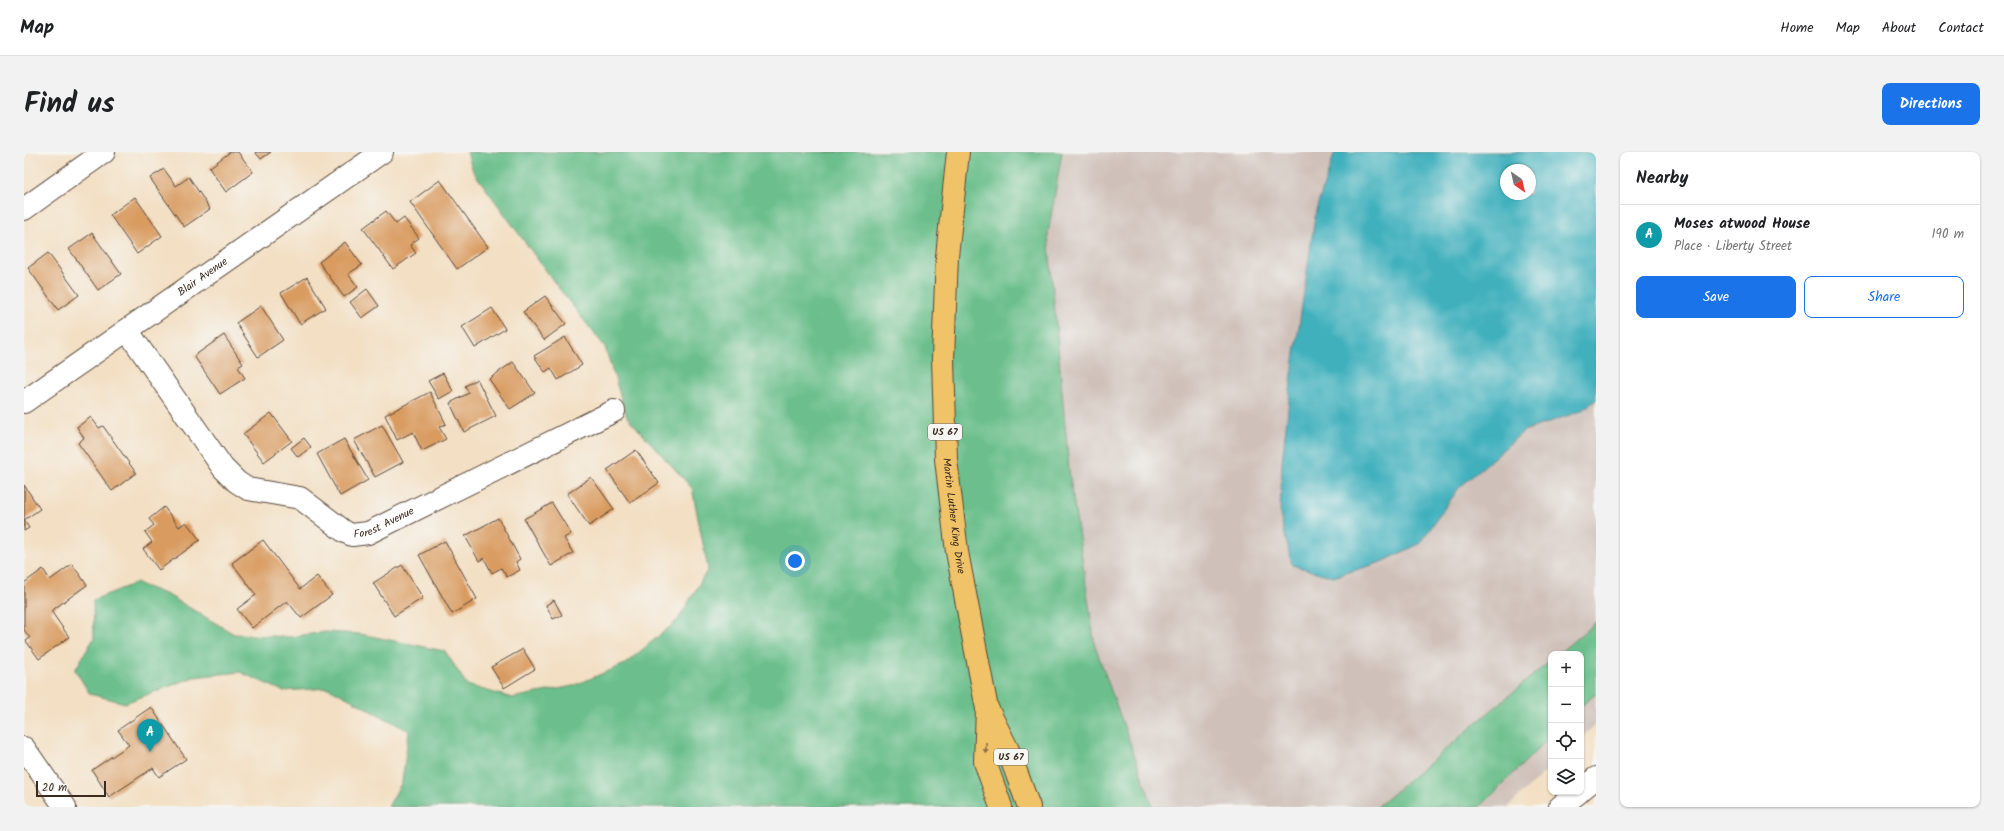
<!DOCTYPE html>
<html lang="en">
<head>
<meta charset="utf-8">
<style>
	:root { --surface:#fff; --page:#f2f2f2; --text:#202124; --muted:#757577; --line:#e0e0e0; --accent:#1a73e8 }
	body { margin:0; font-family:Kalam,sans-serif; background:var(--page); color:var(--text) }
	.controls { position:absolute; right:12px; bottom:12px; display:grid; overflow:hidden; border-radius:8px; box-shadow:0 1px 3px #0004 }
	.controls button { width:36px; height:36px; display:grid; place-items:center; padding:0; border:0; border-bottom:1px solid var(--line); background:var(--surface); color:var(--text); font:20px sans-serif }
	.compass { position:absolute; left:1476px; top:12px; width:36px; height:36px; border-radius:50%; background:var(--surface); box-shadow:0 1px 3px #0004; rotate:146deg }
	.scale { position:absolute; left:12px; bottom:10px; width:70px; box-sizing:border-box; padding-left:4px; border:2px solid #3b2a1e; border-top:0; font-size:11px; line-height:14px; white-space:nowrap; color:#3b2a1e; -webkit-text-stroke:3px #f6f6f2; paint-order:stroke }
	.you { position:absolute; left:771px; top:409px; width:14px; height:14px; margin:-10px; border:3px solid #fff; border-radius:50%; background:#1a73e8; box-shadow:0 0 0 6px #1a73e833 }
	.badge { display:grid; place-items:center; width:26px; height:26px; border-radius:50%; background:var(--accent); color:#fff; font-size:13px; font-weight:700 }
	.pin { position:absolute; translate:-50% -33px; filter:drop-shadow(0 1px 2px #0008) }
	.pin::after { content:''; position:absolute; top:21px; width:14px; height:12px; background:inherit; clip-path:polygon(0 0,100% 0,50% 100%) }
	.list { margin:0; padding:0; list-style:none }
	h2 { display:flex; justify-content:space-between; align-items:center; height:52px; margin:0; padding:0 16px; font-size:17px }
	h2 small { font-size:13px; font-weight:400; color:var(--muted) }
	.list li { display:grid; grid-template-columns:26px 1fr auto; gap:12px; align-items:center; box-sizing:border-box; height:60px; padding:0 16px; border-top:1px solid var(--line) }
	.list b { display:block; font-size:15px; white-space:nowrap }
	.list p { margin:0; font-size:13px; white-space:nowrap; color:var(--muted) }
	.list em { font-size:13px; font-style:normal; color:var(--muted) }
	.actions { display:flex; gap:8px; padding:12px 16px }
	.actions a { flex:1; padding:9px 0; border:1px solid var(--accent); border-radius:8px; text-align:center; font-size:14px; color:var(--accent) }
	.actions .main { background:var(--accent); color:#fff }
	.icon { flex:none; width:22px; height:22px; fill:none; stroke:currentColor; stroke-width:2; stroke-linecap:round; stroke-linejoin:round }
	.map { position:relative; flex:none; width:1572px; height:655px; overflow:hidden; border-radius:8px }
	header { display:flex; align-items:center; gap:24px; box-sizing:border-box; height:56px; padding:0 20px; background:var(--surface); border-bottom:1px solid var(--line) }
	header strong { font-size:19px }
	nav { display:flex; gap:22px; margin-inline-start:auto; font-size:14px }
	.intro { display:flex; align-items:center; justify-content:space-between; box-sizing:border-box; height:96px; padding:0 24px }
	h1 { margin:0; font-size:28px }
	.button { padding:10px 18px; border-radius:8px; background:var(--accent); color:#fff; font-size:14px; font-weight:700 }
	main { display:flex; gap:24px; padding:0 24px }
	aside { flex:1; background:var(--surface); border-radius:8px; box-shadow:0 1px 3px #0004 }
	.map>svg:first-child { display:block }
</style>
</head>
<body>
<header>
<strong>Map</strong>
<nav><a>Home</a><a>Map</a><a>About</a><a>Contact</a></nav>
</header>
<div class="intro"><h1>Find us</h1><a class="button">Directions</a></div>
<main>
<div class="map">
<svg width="1572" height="655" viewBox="0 0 1572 655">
	<rect width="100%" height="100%" fill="#f6f6f2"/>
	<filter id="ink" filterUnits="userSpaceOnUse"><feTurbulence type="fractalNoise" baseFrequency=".025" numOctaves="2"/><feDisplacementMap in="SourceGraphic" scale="8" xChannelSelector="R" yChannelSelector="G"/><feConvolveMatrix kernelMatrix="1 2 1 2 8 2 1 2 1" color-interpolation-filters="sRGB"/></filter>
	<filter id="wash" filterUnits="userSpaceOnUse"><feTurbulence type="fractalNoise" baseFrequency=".012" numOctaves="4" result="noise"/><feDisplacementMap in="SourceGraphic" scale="16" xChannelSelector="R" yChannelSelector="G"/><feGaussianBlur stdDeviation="0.9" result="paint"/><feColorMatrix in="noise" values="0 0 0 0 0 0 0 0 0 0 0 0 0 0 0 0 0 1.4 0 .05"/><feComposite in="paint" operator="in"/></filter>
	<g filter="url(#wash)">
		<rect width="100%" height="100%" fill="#f3dfc3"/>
		<!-- industrial -->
		<path fill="#cfc1ba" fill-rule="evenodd" d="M1016,0H1572V572L1557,586V502H1527V614L1484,655H1102L1046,493ZM1482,18H1506V42H1482Z"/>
		<!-- forest -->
		<g fill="#6cbf8c" stroke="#547455">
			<path d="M443,0H1038L1024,82L1045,318L1071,494L1129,655H364L378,630L385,579L305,536L259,539L216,520L170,525L101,551L66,542L51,518L70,486L69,448L112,431L144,443L210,482L266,485L301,480L336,482L421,499L443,533L488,546L549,534L601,512L654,468L684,417L668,336L603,265L581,195L533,134L449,19Z"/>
			<path d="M1572,470V542L1557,554V502H1534Z"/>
			<path d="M1527,508V584L1456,655H1353Z"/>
		</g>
		<!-- water -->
		<path fill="#41b0bd" stroke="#3e6d6e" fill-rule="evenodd" d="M1311,0H1572V248L1557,259L1500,279L1435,336L1395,392L1358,410L1309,425L1268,413L1256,363L1258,310L1268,222L1292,58ZM1482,18H1506V42H1482Z"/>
		<g id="blocks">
			<!-- building -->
			<g fill="#d99b60">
				<path d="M206,0H214L229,20L202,40L185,16Z"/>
				<path d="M231,0H247L237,7Z"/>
				<path d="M140,17L152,34L165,25L186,57L160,75L126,26Z"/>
				<path d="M416,28L464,95L433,117L386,50Z"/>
				<path d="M111,45L138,84L113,102L86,63Z"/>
				<path d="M362,59L372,72L380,66L395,86L386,93L392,101L369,117L339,76Z"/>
				<path d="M68,81L97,122L74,138L45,97Z"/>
				<path d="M321,90L338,113L324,122L334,135L320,145L295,110Z"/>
				<path d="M24,101L55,143L34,158L4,116Z"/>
				<path d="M283,125L302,156L276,172L257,141Z"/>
				<path d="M343,137L355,154L338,166L326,150Z"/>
				<path d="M521,144L542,172L520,188L499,160Z"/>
				<path d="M237,154L259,188L234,205L212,171Z"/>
				<path d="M468,156L481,177L451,196L438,175Z"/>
				<path d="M200,183L219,212L214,215L221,226L196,242L170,204Z"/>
				<path d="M541,185L558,213L534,228L527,216L521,220L510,204Z"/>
				<path d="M489,210L511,241L486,257L465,227Z"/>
				<path d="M419,221L429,239L415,247L404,229Z"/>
				<path d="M453,227L472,264L440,280L426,251L445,241L441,234Z"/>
				<path d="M406,240L422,272L415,275L422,287L398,299L389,280L373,288L361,263Z"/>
				<path d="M247,261L268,289L240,310L219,282Z"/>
				<path d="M67,265L75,276L79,274L112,321L88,339L54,291L60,286L53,275Z"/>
				<path d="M358,273L379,310L351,325L330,288Z"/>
				<path d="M280,286L287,295L274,305L267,296Z"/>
				<path d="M320,287L344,328L316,344L293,302Z"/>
				<path d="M612,298L635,331L606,351L583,318Z"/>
				<path d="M567,325L590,357L565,374L543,342Z"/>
				<path d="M0,333L16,357L0,368L5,376L0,379Z"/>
				<path d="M528,351L547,382L540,386L549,401L527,414L500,367Z"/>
				<path d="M140,355L155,375L162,370L176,388L135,418L119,397L128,390L121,380L130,373L125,367Z"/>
				<path d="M474,366L496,407L492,410L496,418L483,425L477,416L468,421L460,406L455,409L441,384Z"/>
				<path d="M239,388L276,437L293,424L308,443L277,466L263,449L228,476L213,457L232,443L208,411Z"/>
				<path d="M421,389L453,447L428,462L395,403Z"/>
				<path d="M48,412L63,433L27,459L45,485L15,507L2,489L6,486L0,478V431L19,417L26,428Z"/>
				<path d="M378,413L399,446L370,464L349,431Z"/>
				<path d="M530,448L538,463L529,467L522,453Z"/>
				<path d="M499,497L511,517L480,536L467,515Z"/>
				<path d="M127,555L162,607L135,625L129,616L85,645L68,618L105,593L94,578Z"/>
			</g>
		</g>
	</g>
	<g filter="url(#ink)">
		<use href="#blocks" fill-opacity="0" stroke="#574537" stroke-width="1"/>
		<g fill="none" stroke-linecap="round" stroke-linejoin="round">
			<defs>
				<g id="minor">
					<path d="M0,57L80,0"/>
					<path id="s1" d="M103,178L199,316L213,330L224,337L276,346L321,380L328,383L344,381L590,259"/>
					<path id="s2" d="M0,250L358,0"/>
					<path d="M0,596L41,655"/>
					<path d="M1557,638L1572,626"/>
					<path d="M1536,655L1555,640"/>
				</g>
				<g id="highway">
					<path id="s3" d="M934,0L923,104L919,207L922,307L933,400L963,557L961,610L977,655"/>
					<path d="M964,558L984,598L1005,655"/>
				</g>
			</defs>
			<!-- minor casing -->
			<use href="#minor" stroke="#574537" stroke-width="24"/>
			<!-- highway casing -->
			<use href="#highway" stroke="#574537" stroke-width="24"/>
			<!-- minor -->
			<use href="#minor" stroke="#fff" stroke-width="22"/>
			<!-- highway -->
			<use href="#highway" stroke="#f0c369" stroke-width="22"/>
		</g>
		<!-- one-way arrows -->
		<defs><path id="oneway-solid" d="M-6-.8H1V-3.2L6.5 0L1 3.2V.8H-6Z"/></defs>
		<use fill="#8c6f40" href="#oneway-solid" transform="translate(962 596) rotate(92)"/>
	</g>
	<g text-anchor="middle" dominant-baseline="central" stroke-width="3.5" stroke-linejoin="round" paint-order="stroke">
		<!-- shield labels -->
		<g fill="#f6f6f2" stroke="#73675e" stroke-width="1">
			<rect x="904" y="272" width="34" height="16" rx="3"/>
			<rect x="970" y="597" width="34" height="16" rx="3"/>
		</g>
		<g font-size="10" font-weight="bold" fill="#3b2a1e">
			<text x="921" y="280">US 67</text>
			<text x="987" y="605">US 67</text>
		</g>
		<!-- street labels -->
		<g font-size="11" fill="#3b2a1e" stroke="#f6f6f2">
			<text stroke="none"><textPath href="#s2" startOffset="218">Blair Avenue</textPath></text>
			<text stroke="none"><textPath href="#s3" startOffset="365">Martin Luther King Drive</textPath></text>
			<text stroke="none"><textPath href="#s1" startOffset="352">Forest Avenue</textPath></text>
		</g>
	</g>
</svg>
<div class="controls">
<button>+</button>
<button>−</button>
<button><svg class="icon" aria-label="locate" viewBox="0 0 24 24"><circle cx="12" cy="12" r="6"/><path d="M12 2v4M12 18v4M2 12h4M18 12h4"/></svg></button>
<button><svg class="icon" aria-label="layers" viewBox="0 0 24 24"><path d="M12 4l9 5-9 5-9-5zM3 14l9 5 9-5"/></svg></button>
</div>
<svg class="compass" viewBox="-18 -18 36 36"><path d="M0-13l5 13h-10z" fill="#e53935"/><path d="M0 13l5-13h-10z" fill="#757577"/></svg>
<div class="scale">20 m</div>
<div class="you"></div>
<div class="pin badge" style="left:126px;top:600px;background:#0f9aa8">A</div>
</div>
<aside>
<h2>Nearby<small></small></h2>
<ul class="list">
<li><span class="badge" style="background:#0f9aa8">A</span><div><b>Moses atwood House</b><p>Place · Liberty Street</p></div><em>190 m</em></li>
</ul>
<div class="actions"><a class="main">Save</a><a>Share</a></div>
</aside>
</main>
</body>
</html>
